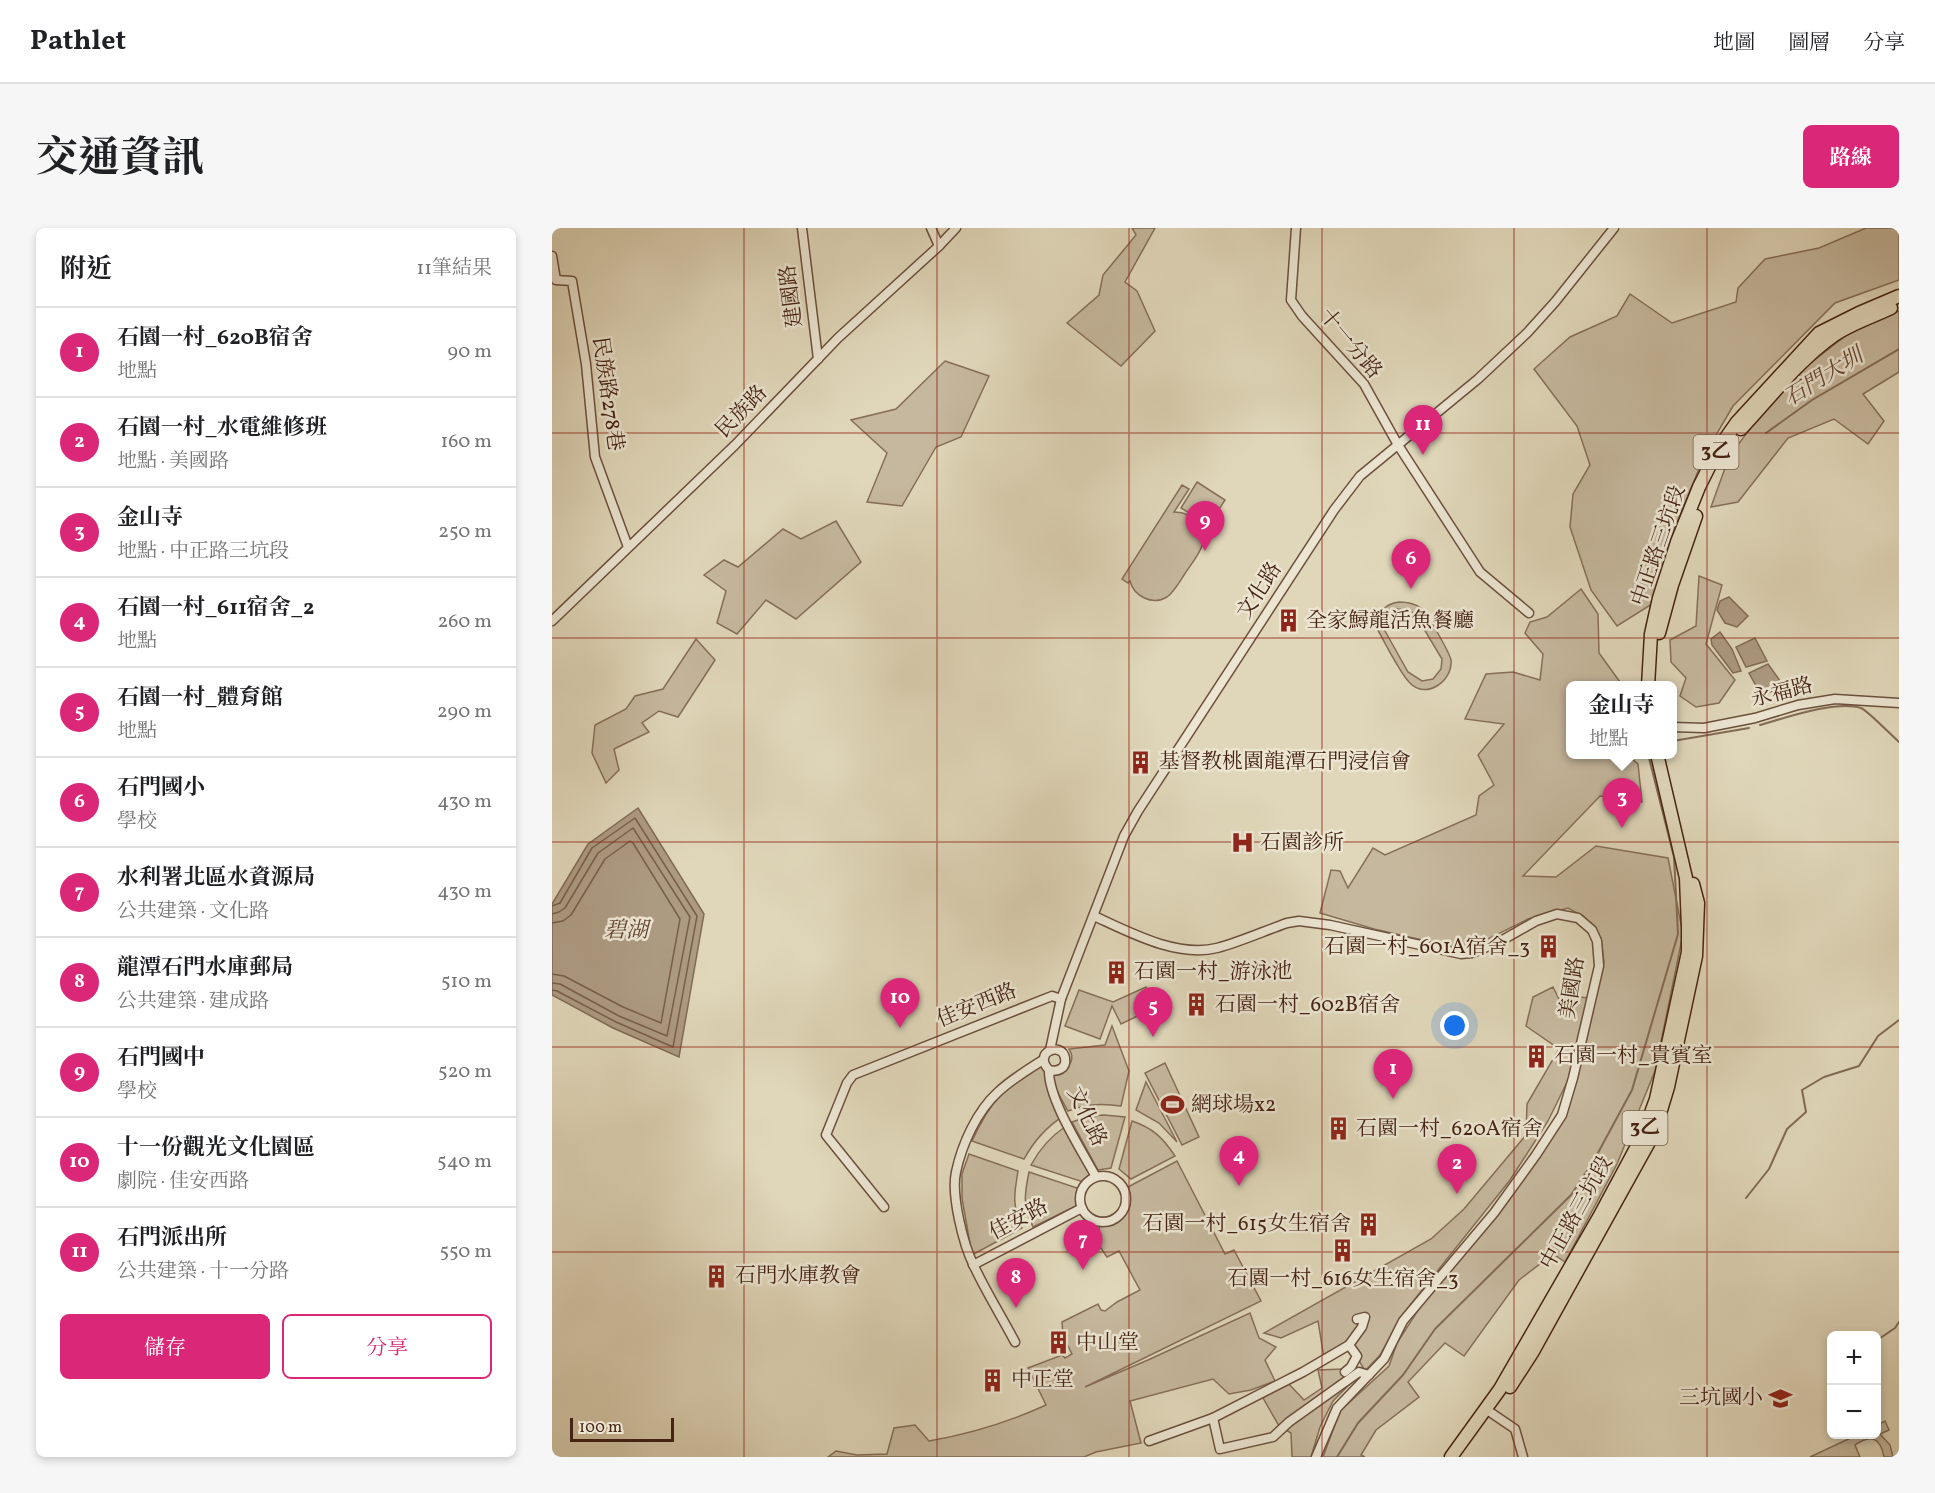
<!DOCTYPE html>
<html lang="zh-TW">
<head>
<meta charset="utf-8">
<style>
	:root { --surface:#fff; --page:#f6f6f6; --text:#202124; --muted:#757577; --line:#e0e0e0; --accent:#db2777 }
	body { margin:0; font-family:Vollkorn,"Noto Serif TC",serif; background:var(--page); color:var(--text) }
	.controls { position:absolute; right:18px; bottom:18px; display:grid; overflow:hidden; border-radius:9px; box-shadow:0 3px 9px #0003 }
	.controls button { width:54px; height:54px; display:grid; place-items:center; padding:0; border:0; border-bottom:2px solid var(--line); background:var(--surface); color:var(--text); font:30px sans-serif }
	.scale { position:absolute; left:18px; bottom:15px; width:104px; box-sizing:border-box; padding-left:6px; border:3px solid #462313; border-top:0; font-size:16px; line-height:21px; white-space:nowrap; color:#462313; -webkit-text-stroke:4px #ebe5d2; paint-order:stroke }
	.you { position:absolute; left:903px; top:798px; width:21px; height:21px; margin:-15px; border:4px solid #fff; border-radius:50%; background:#1a73e8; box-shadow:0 0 0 9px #1a73e833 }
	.badge { display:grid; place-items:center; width:39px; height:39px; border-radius:50%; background:var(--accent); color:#fff; font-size:20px; font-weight:700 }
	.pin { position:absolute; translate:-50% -50px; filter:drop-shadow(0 2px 3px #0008) }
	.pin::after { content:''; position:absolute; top:32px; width:21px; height:18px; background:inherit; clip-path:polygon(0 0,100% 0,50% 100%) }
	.popup { position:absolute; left:1014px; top:453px; width:111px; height:78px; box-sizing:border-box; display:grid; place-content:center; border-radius:9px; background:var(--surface); filter:drop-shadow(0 2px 4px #0005); font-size:20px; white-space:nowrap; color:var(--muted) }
	.popup b { font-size:22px; color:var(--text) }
	.popup::after { content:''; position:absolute; left:50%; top:100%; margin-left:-12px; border:12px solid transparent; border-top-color:var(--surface) }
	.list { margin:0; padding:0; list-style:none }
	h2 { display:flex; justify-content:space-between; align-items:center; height:78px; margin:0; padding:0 24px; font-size:26px }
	h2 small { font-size:20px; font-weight:400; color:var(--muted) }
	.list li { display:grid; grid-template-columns:39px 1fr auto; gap:18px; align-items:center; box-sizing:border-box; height:90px; padding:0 24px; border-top:2px solid var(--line) }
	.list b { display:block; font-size:22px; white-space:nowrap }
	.list p { margin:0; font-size:20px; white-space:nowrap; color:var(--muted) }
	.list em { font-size:20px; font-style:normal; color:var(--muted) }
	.actions { display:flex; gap:12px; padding:18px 24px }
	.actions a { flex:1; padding:14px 0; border:2px solid var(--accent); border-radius:9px; text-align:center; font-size:21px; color:var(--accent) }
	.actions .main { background:var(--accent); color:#fff }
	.map { position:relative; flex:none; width:1347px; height:1229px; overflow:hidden; border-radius:9px }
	header { display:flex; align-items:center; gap:36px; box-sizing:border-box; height:84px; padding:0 30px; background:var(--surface); border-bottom:2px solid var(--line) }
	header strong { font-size:28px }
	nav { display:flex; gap:33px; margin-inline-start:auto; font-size:21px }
	.intro { display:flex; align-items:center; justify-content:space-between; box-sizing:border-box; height:144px; padding:0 36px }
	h1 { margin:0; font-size:42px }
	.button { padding:15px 27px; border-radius:9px; background:var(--accent); color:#fff; font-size:21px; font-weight:700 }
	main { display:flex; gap:36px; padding:0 36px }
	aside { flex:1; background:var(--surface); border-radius:9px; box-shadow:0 3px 9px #0003 }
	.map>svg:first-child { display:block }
</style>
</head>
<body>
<header>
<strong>Pathlet</strong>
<nav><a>地圖</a><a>圖層</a><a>分享</a></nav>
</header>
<div class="intro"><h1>交通資訊</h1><a class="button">路線</a></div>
<main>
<aside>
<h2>附近<small>11筆結果</small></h2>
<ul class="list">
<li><span class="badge">1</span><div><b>石園一村_620B宿舍</b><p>地點</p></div><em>90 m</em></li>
<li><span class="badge">2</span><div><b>石園一村_水電維修班</b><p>地點 · 美國路</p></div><em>160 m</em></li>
<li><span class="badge">3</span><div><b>金山寺</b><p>地點 · 中正路三坑段</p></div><em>250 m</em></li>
<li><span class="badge">4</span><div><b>石園一村_611宿舍_2</b><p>地點</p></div><em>260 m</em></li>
<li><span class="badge">5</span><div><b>石園一村_體育館</b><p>地點</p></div><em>290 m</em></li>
<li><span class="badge">6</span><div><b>石門國小</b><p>學校</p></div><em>430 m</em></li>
<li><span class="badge">7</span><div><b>水利署北區水資源局</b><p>公共建築 · 文化路</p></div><em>430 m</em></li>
<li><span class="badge">8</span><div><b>龍潭石門水庫郵局</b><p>公共建築 · 建成路</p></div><em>510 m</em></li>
<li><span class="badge">9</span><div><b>石門國中</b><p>學校</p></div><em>520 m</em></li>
<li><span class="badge">10</span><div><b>十一份觀光文化園區</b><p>劇院 · 佳安西路</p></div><em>540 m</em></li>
<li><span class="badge">11</span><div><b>石門派出所</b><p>公共建築 · 十一分路</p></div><em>550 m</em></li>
</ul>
<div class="actions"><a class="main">儲存</a><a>分享</a></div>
</aside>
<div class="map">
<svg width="1347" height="1229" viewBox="0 0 1347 1229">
	<rect width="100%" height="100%" fill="#e0d7ba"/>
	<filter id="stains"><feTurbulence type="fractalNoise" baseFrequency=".00333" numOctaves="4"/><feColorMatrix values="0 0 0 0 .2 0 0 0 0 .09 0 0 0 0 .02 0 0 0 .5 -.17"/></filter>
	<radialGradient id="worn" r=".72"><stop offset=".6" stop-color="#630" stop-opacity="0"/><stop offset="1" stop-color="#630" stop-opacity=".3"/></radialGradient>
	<!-- green -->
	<g fill="#c6b89e" stroke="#866e58" stroke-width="1.5" fill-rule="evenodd">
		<path d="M580,0H603L573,54L585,63L603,103L569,138L515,95L547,67L551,47L584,7Z"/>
		<path d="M1314,0H1347V52L1283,75L1181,178L1154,224L1123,299L1100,376L1065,398L1039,362L1018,299L1021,266L1038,237L1025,198L982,141L1018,109L1065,88L1078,66L1120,95L1184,74L1186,60L1213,31L1267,20Z"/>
		<path d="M1347,83V144L1311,166L1332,193L1316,216L1282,191L1236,210L1186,274L1159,279L1177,229L1200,198L1247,144L1296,106Z"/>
		<path d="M393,133L437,148L409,209L384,219L350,278L315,274L335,225L299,192L344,181Z"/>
		<path d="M645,254L673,272L657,297L629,280Z"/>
		<path d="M630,257L637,261L622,284C631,284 640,287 646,295C661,313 642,331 632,347C627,355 622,364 615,369C600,378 582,368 578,353L576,355L570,351Z"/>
		<path d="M284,293L309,334L244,391L214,372L185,406L165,395L174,363L152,347L172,332L186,339L231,301L249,311Z"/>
		<path d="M1147,348L1170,357L1154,416L1183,452L1167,475L1144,479L1128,468L1134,450L1119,434L1118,412L1144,398Z"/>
		<path d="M1029,361L1046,386L1047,425L1068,454V457L1019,458V526L1075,527L1086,536L1090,574L1048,568L971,648L1004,649L1044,618L1116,630L1131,706L1103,843L1065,936L1013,1034L1001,1026L967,1052L912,1128L893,1115L856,1154L867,1169L824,1202L809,1227L813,1229H771L788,1183L837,1138L845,1115L872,1073L985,930L1026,848L1052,734L1049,710L1031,688L1016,680L976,691L914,722L822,701L768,685L779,642L788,643L796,660L821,620L833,627L924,587L927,568L942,557L926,527L952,496L913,491L934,446L961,444L988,452L991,426L973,405L978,394L995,389Z"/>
		<path d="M847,374C856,374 862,375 869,380C875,384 898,426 899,432C901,453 874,472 858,455C847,444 833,414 824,399C825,385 833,376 847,374ZM843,381L857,382L863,386L890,431L889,441L881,451L870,453L856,444L833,403C829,394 835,385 843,381Z"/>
		<path d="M144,411L163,432L126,489L107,483L90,495L97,504L62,521L67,542L54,555L40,525L43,497L74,481L83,468L111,461Z"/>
		<path d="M594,759L604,779L569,796L560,778L548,811L513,798L527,762L561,774Z"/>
		<path d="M1001,759L1010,777L1022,776L1027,769L1037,770L1019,846L996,893L958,952L851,1086L828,1127L813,1143L799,1119L772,1130L766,1093L729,1110L712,1105L879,1011L912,981L974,907L975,876L1007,821L974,798L981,769Z"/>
		<path d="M560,798L577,843L569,878C549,875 535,876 516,883C510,872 500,858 502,846H509C517,838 524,832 517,821L553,817Z"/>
		<path d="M613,835L647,909L630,917L593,845Z"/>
		<path d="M492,836L510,889C493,900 482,913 472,931L420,913C439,871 453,859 492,836Z"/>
		<path d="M594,854L625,914L607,895L584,882Z"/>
		<path d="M552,887L573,889L559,940L546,942L520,894L538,888Z"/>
		<path d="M580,893C601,900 611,910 623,928L579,951L567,941Z"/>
		<path d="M514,898L539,945L531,954L479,937C488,920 498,909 514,898Z"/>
		<path d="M417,926L466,943C462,967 460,977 470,1000L420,1027L410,970V946Z"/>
		<path d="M625,933L673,1026L682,1022L709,1073L533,1159L596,1132L698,1085L707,1110L724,1119L713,1132L723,1153L699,1162L677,1166L661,1151L578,1173L589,1215L544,1224L532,1229H276L284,1223L305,1227L335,1226L342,1200L363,1197L377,1213C417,1206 457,1194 494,1177L476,1140L510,1127L513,1130L520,1126L511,1108L510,1094L546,1076L549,1082L553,1083L565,1074L588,1062L567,1023L555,1029L544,1013L550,989C569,991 579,977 576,959Z"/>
		<path d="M477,944L528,961V976L481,999C471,977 472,968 477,944Z"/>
		<path d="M792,1141L805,1149L781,1173L768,1199L759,1229H740L739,1205L727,1198L711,1170L735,1154L752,1172L770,1160L766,1142Z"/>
		<path d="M1333,1193L1337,1202L1328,1206L1338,1217L1341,1229H1332C1328,1209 1319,1206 1303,1217L1308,1229H1258L1305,1207L1324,1206L1325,1197Z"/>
	</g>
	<!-- water -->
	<g fill="#ac9a81" stroke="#836a55" stroke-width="1.5">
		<path d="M1177,369L1196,388L1185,399L1173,395L1165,382L1168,373Z"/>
		<path d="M1168,404L1180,421L1189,443L1181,445L1160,417L1159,411Z"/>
		<path d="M1203,410L1215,433L1194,439L1184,419Z"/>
		<path d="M1216,436L1231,457L1226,461L1209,467L1197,445Z"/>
		<path d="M86,580L152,686L127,829L61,800L0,767V676L36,616Z"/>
	</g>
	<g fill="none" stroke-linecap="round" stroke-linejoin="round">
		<!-- shore -->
		<g stroke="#795e4a" stroke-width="1.5">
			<path d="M0,678L8,675L40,620L83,590L145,688L121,819L64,794L5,763L0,762"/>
			<path d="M0,686L7,684L13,680L46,625L81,600L138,689L115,808L67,788L8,756L0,755"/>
			<path d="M0,695L11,693L19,687L53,631L78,613L81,615L128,691L109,795L71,779L12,748L0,746"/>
		</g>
		<!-- stream -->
		<g stroke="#836a55" stroke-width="2">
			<path d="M1214,205L1260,172L1347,121"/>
			<path d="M1208,497C1233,490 1284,472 1309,480C1315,482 1340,508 1347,514"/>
			<path d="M1121,513L1197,500"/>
			<path d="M1194,970L1217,941L1235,901L1254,884L1250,862L1272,849L1307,838L1326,808L1347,792"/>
			<path d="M1324,1113L1343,1100L1347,1094"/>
			<path d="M785,1229L806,1195L851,1147L883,1101L1019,967L1041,934L1080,862L1126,706L1122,629L1096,526"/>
		</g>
		<defs>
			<g id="minor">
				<path d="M250,0L266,131"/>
				<path d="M379,0L387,18"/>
				<path d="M744,0L739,72L750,88L812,156L846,217L928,344L977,385"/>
				<path d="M0,28L4,52L20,53L34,136L43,229L76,319"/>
				<path d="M0,393L183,217L286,110L387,18L404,0"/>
				<path d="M1121,499L1152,500L1203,490L1246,477L1283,471L1347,475"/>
				<path d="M542,688C577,704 625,730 665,720C688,714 712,703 735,695L747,693L778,697L909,726L920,725L947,714L984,693L1005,686L1026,690L1040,702L1045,713L1047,738L1021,850L1010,887L984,927L942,985L851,1093L832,1131L785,1180L764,1229"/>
				<path d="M498,822L509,771L572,608L586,583L782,282L808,248L926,151L975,105L1003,74L1062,0"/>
				<path d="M497,842C505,844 515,841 513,830C510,813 480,824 497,842C496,871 530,923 544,949"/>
				<circle cx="551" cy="971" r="23"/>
				<path d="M332,979L274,907L295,855L301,847L500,768L509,771"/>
				<path d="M421,1037L530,980"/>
				<path d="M463,1114C450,1089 434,1064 422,1038C411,1016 399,967 404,944C410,916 425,883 446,864C460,851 475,842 491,832"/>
				<path d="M797,1117L810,1099L813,1089L805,1091"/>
				<path d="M935,1182L963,1201L971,1229"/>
				<path d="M661,1190L751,1144L797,1117L805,1128L799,1139L793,1144"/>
				<path d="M597,1213L661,1190L668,1221L721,1209L737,1194L807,1144L817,1147"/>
			</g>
			<g id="primary">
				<path d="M1189,201C1218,170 1246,133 1281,108C1298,96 1320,89 1339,80"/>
				<path d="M1107,405L1120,357L1144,288"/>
				<path d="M1096,458L1099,406L1107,370L1125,314L1147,259L1166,221L1185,194L1267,105L1307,85L1347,68"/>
				<path d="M958,1159L980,1125L1102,905L1116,859L1144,728L1146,675L1141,656"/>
				<path d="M899,1229L948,1161L1047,989L1091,907L1104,871L1136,724V699L1134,650L1105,526"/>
			</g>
		</defs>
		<!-- minor casing -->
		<use href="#minor" stroke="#6c503d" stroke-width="11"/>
		<!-- primary casing -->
		<use href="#primary" stroke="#462313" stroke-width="15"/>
		<!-- minor -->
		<use href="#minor" stroke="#ebe5d2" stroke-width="8"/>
		<!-- primary -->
		<use href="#primary" stroke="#e0d7ba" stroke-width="12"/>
	</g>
	<!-- grid -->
	<path fill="none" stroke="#8f2418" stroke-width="1.5" stroke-opacity="0.55" d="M192,0V1229M385,0V1229M577,0V1229M770,0V1229M962,0V1229M1155,0V1229M0,205H1347M0,410H1347M0,614H1347M0,819H1347M0,1024H1347"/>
	<!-- icons -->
	<defs>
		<symbol id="building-bare" viewBox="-9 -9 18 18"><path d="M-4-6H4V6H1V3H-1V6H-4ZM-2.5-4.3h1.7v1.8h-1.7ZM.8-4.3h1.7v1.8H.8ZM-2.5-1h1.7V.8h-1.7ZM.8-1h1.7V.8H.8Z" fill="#8f2418" stroke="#ebe5d2" stroke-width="2.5" paint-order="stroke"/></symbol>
		<symbol id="hospital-bare" viewBox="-9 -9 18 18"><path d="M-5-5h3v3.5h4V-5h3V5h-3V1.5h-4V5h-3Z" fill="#8f2418" stroke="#ebe5d2" stroke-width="2.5" paint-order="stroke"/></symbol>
		<symbol id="stadium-bare" viewBox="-9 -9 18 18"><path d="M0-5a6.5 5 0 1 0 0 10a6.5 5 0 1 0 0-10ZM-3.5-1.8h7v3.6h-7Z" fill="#8f2418" stroke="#ebe5d2" stroke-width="2.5" paint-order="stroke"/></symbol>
		<symbol id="school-bare" viewBox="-9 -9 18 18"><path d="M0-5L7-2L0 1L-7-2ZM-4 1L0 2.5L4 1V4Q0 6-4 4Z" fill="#8f2418" stroke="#ebe5d2" stroke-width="2.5" paint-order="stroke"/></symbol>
	</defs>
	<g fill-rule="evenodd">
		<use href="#building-bare" x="720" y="376" width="33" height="33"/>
		<use href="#building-bare" x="572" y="518" width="33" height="33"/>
		<use href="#hospital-bare" x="674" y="598" width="33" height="33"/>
		<use href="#building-bare" x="980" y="702" width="33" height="33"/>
		<use href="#building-bare" x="548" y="728" width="33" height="33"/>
		<use href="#building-bare" x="628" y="760" width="33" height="33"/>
		<use href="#building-bare" x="968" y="812" width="33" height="33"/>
		<use href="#stadium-bare" x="604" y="860" width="33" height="33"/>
		<use href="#building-bare" x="770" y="884" width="33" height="33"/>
		<use href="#building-bare" x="800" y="980" width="33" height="33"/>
		<use href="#building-bare" x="774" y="1006" width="33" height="33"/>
		<use href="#building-bare" x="148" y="1032" width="33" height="33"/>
		<use href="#building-bare" x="490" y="1098" width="33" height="33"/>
		<use href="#building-bare" x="424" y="1136" width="33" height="33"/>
		<use href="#school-bare" x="1212" y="1154" width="33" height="33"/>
	</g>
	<g text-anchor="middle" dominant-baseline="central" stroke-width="5" stroke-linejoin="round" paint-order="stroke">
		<!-- shield labels -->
		<g fill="#ebe5d2" stroke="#785d4c" stroke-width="1.5">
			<rect x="1141.5" y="207" width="45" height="34" rx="4.5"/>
			<rect x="1070.5" y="883" width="45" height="34" rx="4.5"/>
		</g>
		<g font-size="20" font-weight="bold" fill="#462313">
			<text x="1164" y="224">3乙</text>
			<text x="1093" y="900">3乙</text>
		</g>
		<!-- street labels -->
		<g font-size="21" fill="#462313" stroke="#ebe5d2">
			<text transform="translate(240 68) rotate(-97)">建國路</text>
			<text transform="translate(798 116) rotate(50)">十一分路</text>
			<text transform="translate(55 166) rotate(82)">民族路278巷</text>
			<text transform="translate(190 184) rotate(-46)">民族路</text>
			<text transform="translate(1107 318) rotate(-71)">中正路三坑段</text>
			<text transform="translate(708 363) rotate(-57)">文化路</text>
			<text transform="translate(1230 465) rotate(-14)">永福路</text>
			<text transform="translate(1021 760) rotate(-81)">美國路</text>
			<text transform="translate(425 778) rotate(-22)">佳安西路</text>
			<text transform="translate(534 889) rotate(64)">文化路</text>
			<text transform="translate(1025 985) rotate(-61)">中正路三坑段</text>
			<text transform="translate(467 992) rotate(-28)">佳安路</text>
		</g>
		<!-- poi labels -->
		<g font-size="21" fill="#462313" stroke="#ebe5d2" text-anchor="start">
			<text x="754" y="393">全家鱘龍活魚餐廳</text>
			<text x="607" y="534">基督教桃園龍潭石門浸信會</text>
			<text x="708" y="615">石園診所</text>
			<text x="978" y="719" text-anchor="end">石園一村_601A宿舍_3</text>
			<text x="582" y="744">石園一村_游泳池</text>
			<text x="663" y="777">石園一村_602B宿舍</text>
			<text x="1002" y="828">石園一村_貴賓室</text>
			<text x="639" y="877">網球場x2</text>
			<text x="804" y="901">石園一村_620A宿舍</text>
			<text x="799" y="996" text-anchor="end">石園一村_615女生宿舍</text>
			<text x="183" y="1048">石門水庫教會</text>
			<text x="791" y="1051" text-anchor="middle">石園一村_616女生宿舍_3</text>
			<text x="524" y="1115">中山堂</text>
			<text x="459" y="1152">中正堂</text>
			<text x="1211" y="1170" text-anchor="end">三坑國小</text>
		</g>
		<!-- water labels -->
		<g font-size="22" font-style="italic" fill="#654734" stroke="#ebe5d2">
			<text transform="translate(1272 150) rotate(-32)">石門大圳</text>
			<text x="74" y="703">碧湖</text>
		</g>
	</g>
	<rect width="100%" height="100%" filter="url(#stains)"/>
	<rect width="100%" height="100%" fill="url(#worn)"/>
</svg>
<div class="controls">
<button>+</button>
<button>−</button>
</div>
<div class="scale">100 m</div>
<div class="you"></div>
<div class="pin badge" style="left:841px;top:871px">1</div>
<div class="pin badge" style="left:905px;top:966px">2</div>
<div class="pin badge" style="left:1070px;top:600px">3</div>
<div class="popup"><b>金山寺</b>地點</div>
<div class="pin badge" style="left:687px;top:958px">4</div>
<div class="pin badge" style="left:601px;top:809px">5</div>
<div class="pin badge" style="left:859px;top:361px">6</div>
<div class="pin badge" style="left:531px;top:1042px">7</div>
<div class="pin badge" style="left:464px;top:1080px">8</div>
<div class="pin badge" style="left:653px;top:323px">9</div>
<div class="pin badge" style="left:348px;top:800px">10</div>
<div class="pin badge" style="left:871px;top:227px">11</div>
</div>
</main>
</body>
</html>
